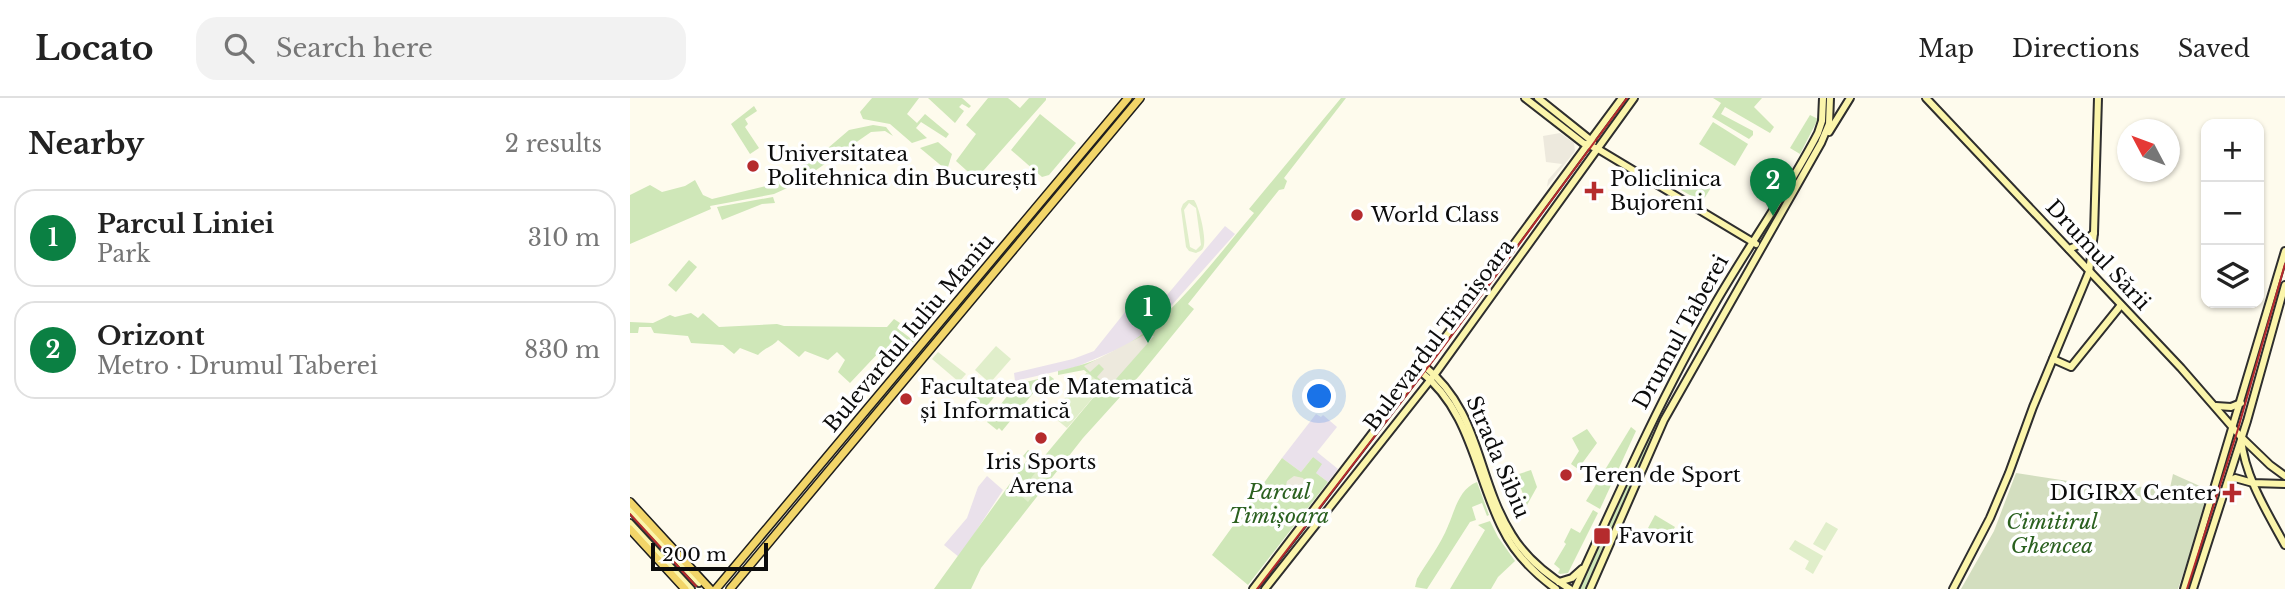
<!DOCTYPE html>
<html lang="en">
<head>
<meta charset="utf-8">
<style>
	:root { --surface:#fff; --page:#f2f2f2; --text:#222; --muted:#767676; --line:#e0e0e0; --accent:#0b8043 }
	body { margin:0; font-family:"Libre Baskerville",serif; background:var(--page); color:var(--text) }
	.controls { position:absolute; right:21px; top:21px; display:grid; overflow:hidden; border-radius:14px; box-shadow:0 2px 5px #0004 }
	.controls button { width:63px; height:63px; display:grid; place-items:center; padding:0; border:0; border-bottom:2px solid var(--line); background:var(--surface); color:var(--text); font:35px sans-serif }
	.compass { position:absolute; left:1487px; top:21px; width:63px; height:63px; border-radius:50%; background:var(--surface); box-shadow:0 2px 5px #0004; rotate:311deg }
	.scale { position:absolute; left:21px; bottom:18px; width:117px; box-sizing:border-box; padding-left:7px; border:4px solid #0c0c0c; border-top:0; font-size:19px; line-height:24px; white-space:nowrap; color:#0c0c0c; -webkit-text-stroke:5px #fff; paint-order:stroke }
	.you { position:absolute; left:690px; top:299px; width:24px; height:24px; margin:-18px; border:5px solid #fff; border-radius:50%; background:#1a73e8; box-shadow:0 0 0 10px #1a73e833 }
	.badge { display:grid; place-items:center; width:46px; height:46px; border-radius:50%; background:var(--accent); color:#fff; font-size:23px; font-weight:700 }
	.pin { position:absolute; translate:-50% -58px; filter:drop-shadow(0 2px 4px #0008) }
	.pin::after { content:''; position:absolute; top:37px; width:24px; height:21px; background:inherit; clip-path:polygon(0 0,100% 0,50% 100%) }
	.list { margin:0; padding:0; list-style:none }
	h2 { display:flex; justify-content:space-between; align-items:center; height:91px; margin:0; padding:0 28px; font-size:30px }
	h2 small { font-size:23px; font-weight:400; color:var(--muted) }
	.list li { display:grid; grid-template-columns:46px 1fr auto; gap:21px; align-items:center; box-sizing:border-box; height:98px; margin:0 14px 14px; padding:0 14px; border:2px solid var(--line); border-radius:21px }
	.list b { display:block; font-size:26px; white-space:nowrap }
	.list p { margin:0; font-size:23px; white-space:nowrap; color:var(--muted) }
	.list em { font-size:23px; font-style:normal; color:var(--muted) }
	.icon { flex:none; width:38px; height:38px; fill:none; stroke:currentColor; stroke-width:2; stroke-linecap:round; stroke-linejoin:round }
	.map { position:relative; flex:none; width:1655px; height:491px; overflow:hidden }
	header { display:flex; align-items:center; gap:42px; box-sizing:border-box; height:98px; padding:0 35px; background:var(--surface); border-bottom:2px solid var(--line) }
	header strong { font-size:33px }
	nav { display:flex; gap:38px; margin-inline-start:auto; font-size:24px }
	.search { width:490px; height:63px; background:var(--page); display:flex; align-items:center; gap:18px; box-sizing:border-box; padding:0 24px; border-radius:21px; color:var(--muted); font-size:26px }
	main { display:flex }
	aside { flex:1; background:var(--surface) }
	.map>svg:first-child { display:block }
</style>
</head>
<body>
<header>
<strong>Locato</strong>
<div class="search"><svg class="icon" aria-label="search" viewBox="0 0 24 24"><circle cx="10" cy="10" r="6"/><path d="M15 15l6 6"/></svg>Search here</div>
<nav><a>Map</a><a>Directions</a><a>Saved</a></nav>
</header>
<main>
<aside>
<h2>Nearby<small>2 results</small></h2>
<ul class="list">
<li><span class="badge">1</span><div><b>Parcul Liniei</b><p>Park</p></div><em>310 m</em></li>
<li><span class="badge">2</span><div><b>Orizont</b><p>Metro · Drumul Taberei</p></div><em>830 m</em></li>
</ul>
</aside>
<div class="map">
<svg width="1655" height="491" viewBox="0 0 1655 491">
	<rect width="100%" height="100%" fill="#fefbed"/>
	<!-- industrial -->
	<g fill="#eae1eb">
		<path d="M595,128L605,136L533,217L506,241L493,249L446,269L385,283L384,275L443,261L464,253L515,189L532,203Z"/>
		<path d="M686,316L691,319L693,317L707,329L687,354L708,371L698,384L686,375L683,359L671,374L652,360Z"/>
		<path d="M357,378L373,392L329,459L314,447L337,420L348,389Z"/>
	</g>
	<!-- green -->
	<g fill="#cfe7b8">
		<path d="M242,0H289L277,16L287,25L295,16L319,36L316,40L291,24L286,30L297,40L282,45L260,26L233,21L230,14Z"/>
		<path d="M298,0H332L341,8L339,10L332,6L329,9L334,13L325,25Z"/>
		<path d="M358,0H378L390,10L399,0H416V2L346,81L326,63L346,36L336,27Z"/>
		<path d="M711,0H716L654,80L657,83L654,91L649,92L558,206L564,211L510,277L453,340L351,470L341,491H304L397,362L393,358L398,352L412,361L473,288L454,272L428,277V273C455,267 484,257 507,240C551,208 589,156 624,115L619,111Z"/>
		<path d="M1083,0H1132L1124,9L1144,29L1140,35L1095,9L1091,16L1123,33V37L1119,41L1082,19L1091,5Z"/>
		<path d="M124,8L127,13L115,21L118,26L115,29L129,50L120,56L101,26Z"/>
		<path d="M410,16L446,45L419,77L412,79L381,52Z"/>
		<path d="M1180,17L1188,21L1170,56L1160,50Z"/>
		<path d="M1083,24L1118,46L1105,68L1069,46Z"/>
		<path d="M243,27L256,29L263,38L255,33L241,34L166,86L144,96L80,108L81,111L0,146V97L20,87L32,94L55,88L65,82L73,97L82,101L144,86L198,50L219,32Z"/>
		<path d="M308,44L322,56L318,69L314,70L290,50Z"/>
		<path d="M1061,75L1082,88L1072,104L1051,92Z"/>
		<path d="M143,99L145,105L132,106L92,122L87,109Z"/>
		<path d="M380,146L382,148L239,319L238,317Z"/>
		<path d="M59,162L67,169L46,194L38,187Z"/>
		<path d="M61,215L68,220L73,215L89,229L147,226L154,228L249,229H257L264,221L270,225L267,230L284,243L268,262L253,250L220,285L208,274L215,262L207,254L198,262L175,253L169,259L148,242C142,249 134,250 128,257L110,250L104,256L93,247L61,245L58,238L24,235L21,229H9L8,235H0V224L23,225L40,217L45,219Z"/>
		<path d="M420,278L424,281L425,294L419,296L407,286L403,290L405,293L372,333L369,330L367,332L357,324L378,297L371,291L355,310L344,301L349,294L379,284L384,287Z"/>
		<path d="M1001,329L1006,333L970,411L956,403Z"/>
		<path d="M957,331L967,345L948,371L941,366L949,353L942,340Z"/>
		<path d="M1022,334L1024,338L957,491H948L1019,335Z"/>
		<path d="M683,359L692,366L686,375L698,384L618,487L582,457L652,360L671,374Z"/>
		<path d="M901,372L907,389L897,407L886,377Z"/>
		<path d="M847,384L859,417L857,418L852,405L842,409L846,422L840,424L797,491L785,489L787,481C797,464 811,446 818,428C825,412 829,391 847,384Z"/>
		<path d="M963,412L968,415L938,475L930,476L928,475L930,471L924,466L936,446L934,444L941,430L950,435Z"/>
		<path d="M1025,417L1045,429L1037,442L1018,430Z"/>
		<path d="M860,423L868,439L885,463L868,479L861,491H820L855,432L848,427Z"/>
	</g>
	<!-- cemetery -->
	<path fill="#d3debf" d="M1386,375L1464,387L1540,390L1543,376L1581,393L1548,491H1331L1364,433Z"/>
	<!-- pitch -->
	<g fill="#e0eeca" fill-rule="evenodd">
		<path d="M558,102H564C569,108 576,139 574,147C573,153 570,153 566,155L559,153L556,149L551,111L553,106ZM559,105L566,110L571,147L566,152L560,149L554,112Z"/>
		<path d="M366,248L381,261L360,285L345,272Z"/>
		<path d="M308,254L336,276L329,284L302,261Z"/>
		<path d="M457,274L473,288L437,330L421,317Z"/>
		<path d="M414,363L424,371L398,404L389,396Z"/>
		<path d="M1196,424L1208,431L1195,453L1183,446Z"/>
		<path d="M1165,442L1193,458L1183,476L1175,471L1179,463L1159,451Z"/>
	</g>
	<!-- plaza -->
	<g fill="#ede9dd">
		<path d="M930,35L944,45L945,53L917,89L918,82L932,66L916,64L913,38Z"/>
		<path d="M516,236L524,238L479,289L467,279L474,271L469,266L460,274L454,268Z"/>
		<path d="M664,378L673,380L678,387L676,396L670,401L660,400L655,392L657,383Z"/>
	</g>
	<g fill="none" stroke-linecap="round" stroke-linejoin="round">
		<defs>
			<g id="secondary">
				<path d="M895,0L953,45L968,51L1126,146"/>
				<path d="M908,0L963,44"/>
				<path d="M1296,0L1551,270L1611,339L1640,367L1655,378"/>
				<path d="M1199,34L1220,0"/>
				<path d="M1439,151L1451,146L1464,135"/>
				<path d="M1423,261L1441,269L1491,207"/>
				<path d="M794,268C851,313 846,380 882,437C896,460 917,477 940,491"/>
				<path d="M790,273C841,313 845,376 872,430C884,455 904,475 926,491"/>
				<path d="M1586,308L1601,309L1611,305"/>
				<path d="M1611,341C1615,379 1637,414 1655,447"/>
				<path d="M1598,384L1605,380L1623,385L1655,386"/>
				<path d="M0,411L69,485"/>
				<path d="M0,425L61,491"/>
				<path d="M929,484L942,480L952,471"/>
				<path d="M623,491L799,261L992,0"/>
				<path d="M635,491L805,276L1004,0"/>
				<path d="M945,491C989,394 1032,297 1086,204C1119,147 1158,93 1188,35L1192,23L1193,0"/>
				<path d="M960,491L1034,322L1191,45L1199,26L1200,0"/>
				<path d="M1323,491L1360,420L1379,375L1403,309L1459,174L1464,135L1468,0"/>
				<path d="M1554,491L1655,153"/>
				<path d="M1563,491L1617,323L1655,187"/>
			</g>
			<g id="primary">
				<path d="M0,404L80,491"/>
				<path d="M0,431L55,491"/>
				<path d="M86,491L498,0"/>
				<path d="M100,491L510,0"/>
			</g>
		</defs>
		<!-- secondary casing -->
		<use href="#secondary" stroke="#2e2e2e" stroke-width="10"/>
		<!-- primary casing -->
		<use href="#primary" stroke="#1d1d1d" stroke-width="10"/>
		<!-- secondary -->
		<use href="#secondary" stroke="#fbf5ab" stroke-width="6"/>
		<!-- primary -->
		<use href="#primary" stroke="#f2d569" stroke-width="7"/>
		<!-- tram -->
		<g stroke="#b52b2d" stroke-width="2">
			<path d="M0,416L66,488"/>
			<path d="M627,491L808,256L997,0"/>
			<path d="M1557,491L1608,331L1655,166"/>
		</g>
	</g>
	<!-- markers -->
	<g fill="#b52b2d" stroke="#fff" stroke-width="2.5">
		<circle cx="123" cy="68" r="7"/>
		<path d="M960.5 82.5h7v7h7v7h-7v7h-7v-7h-7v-7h7z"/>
		<circle cx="727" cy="117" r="7"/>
		<circle cx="276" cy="301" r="7"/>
		<circle cx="411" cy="340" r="7"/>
		<circle cx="936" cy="377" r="7"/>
		<path d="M1598.5 384.5h7v7h7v7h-7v7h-7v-7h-7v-7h7z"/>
		<rect x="963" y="429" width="18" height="18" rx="3.5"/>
	</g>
	<g text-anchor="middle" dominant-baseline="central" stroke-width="7" stroke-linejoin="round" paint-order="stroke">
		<!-- poi labels -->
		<g font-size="21" fill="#0c0c0c" stroke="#fff" text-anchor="start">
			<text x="137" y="56">Universitatea<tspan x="137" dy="24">Politehnica din București</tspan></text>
			<text x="980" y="81">Policlinica<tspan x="980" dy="24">Bujoreni</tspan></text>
			<text x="741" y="117">World Class</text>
			<text x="290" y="289">Facultatea de Matematică<tspan x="290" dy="24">și Informatică</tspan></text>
			<text x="411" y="364" text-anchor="middle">Iris Sports<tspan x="411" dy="24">Arena</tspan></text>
			<text x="950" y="377">Teren de Sport</text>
			<text x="1586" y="395" text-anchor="end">DIGIRX Center</text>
			<text x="988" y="438">Favorit</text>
		</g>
		<!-- street labels -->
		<g font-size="21" fill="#0c0c0c" stroke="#fff">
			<text transform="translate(1468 157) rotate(47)">Drumul Sării</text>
			<text transform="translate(1051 234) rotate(-61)">Drumul Taberei</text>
			<text transform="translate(279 235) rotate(-50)">Bulevardul Iuliu Maniu</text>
			<text transform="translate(809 237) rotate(-53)">Bulevardul Timișoara</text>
			<text transform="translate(868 359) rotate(67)">Strada Sibiu</text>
		</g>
		<!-- park labels -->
		<g font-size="21" font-style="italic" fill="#2b6120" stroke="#fff">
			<text x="649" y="394">Parcul<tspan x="649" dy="24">Timișoara</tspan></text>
			<text x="1422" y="424">Cimitirul<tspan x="1422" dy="24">Ghencea</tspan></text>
		</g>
	</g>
</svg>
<div class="controls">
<button>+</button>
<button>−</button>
<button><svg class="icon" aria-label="layers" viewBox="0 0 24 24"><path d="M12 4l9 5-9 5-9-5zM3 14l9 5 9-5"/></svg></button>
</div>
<svg class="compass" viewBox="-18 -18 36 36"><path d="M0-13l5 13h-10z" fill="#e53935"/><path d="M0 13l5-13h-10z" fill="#767676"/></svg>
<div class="scale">200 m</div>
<div class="you"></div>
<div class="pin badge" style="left:518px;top:245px">1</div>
<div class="pin badge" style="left:1143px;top:118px">2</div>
</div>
</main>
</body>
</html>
